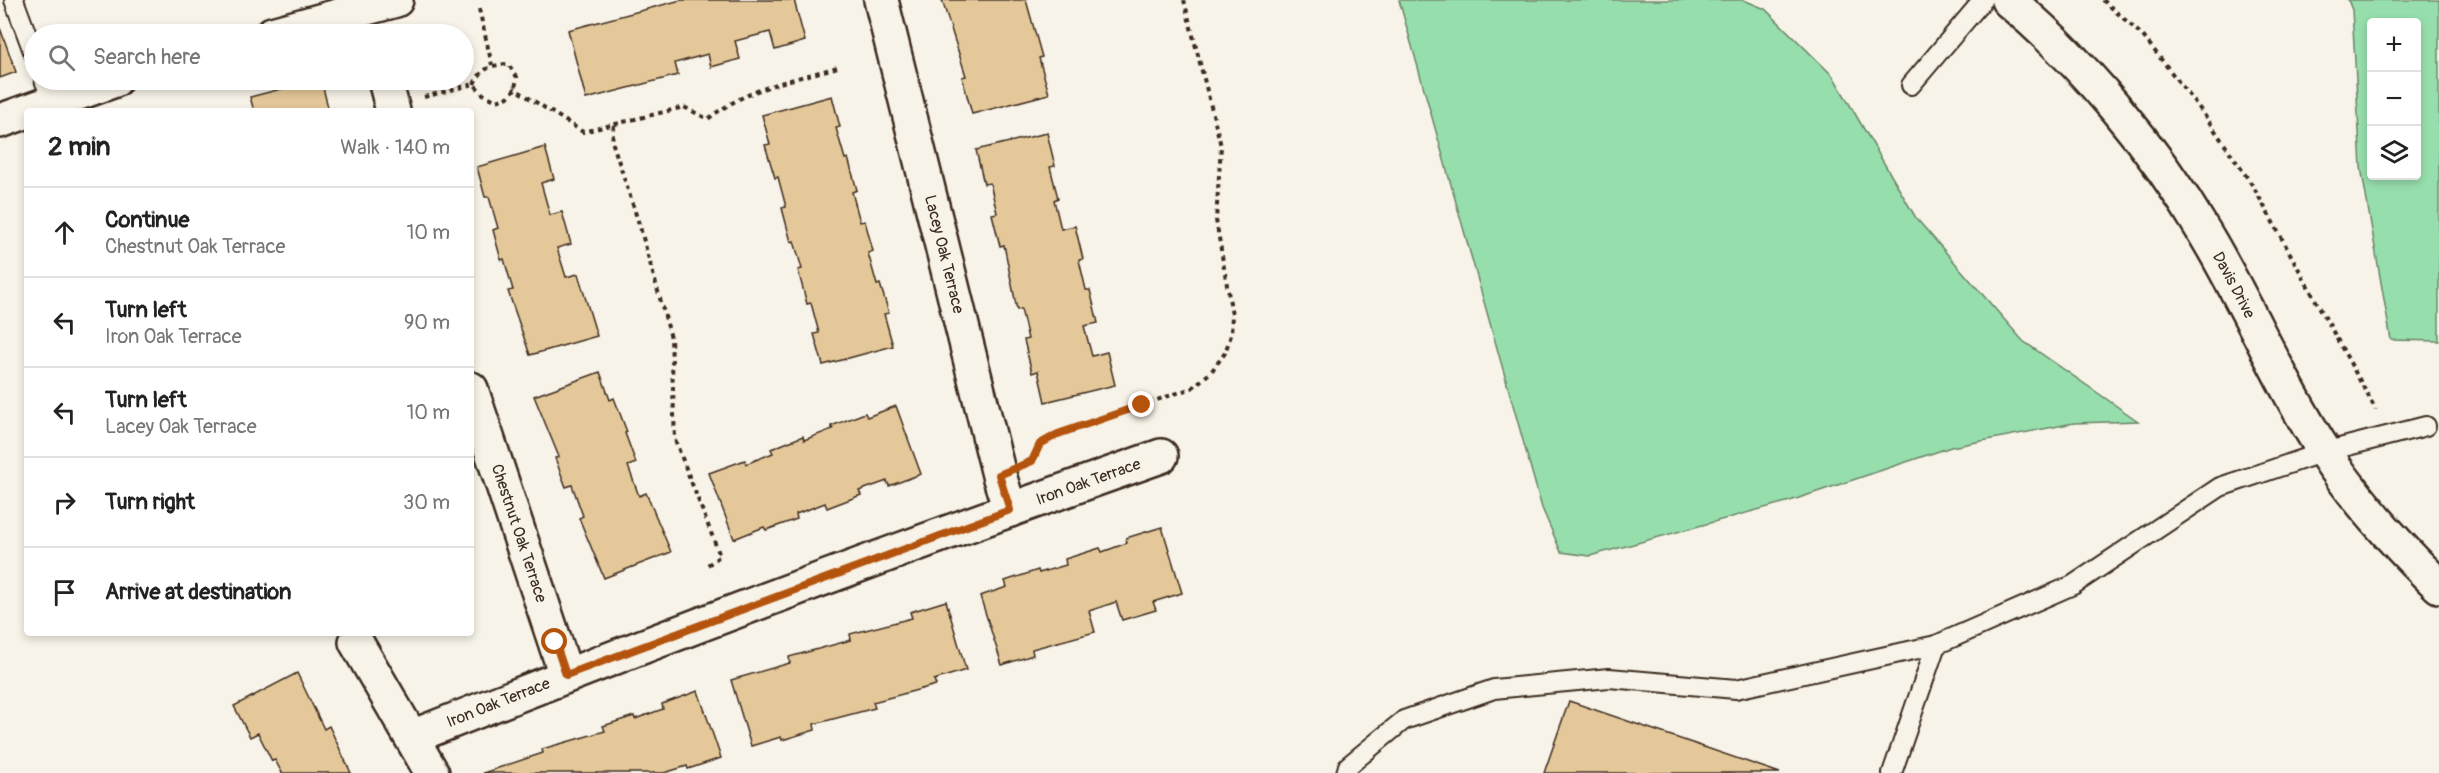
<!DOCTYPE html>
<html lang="en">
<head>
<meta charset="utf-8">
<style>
	:root { --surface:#fff; --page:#f6f6f6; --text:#222; --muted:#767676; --line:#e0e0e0 }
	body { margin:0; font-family:Pangolin,sans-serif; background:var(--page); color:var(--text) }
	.controls { position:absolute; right:18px; top:18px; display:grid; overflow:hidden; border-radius:6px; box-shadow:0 3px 9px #0003 }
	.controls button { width:54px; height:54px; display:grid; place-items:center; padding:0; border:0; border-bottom:2px solid var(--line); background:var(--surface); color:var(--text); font:30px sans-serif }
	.stop { position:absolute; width:18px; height:18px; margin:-14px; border:4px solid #b45309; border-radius:50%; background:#fff }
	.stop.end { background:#b45309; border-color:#fff; box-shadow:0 2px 6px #0008 }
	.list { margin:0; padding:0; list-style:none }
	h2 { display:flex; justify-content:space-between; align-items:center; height:78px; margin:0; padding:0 24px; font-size:26px }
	h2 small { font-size:20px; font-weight:400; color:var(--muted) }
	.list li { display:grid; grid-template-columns:39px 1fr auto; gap:18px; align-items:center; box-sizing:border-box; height:90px; padding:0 24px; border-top:2px solid var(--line) }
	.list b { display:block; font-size:22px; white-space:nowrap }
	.list p { margin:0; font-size:20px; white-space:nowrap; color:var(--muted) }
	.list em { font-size:20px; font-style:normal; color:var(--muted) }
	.icon { flex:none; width:33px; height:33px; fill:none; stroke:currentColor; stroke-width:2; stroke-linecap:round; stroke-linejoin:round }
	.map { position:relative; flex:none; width:2439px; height:773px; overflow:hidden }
	.search { position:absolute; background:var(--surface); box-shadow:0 3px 9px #0003; left:24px; top:24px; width:450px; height:66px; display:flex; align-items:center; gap:15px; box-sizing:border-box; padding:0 21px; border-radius:33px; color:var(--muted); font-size:22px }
	.panel { position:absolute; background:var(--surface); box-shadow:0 3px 9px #0003; left:24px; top:108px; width:450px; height:528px; border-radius:6px }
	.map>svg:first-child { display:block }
</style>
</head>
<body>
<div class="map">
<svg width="2439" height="773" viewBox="0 0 2439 773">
	<rect width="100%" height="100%" fill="#f7f3e8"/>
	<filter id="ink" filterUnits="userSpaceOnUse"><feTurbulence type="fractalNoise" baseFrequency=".0167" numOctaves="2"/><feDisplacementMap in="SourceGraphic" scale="12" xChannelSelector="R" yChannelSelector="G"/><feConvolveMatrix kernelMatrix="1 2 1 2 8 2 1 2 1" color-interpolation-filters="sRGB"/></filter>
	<g filter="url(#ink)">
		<!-- green -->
		<g fill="#97dead" stroke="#698466" stroke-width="1.5" fill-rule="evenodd">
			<path d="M1399,0H1744L1765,9L1833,76L1916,218L2023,341L2138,421L2074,423L1951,447L1790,501L1590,556L1561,552L1542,508Z"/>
			<path d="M2348,0H2439V341L2391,340L2361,167L2352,10ZM2372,22H2416V176H2372Z"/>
		</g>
		<!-- building -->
		<g fill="#e5c899" stroke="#3b2a1e" stroke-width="1.5">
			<path d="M681,0H794L805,41L775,50L770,32L735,41L740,59L711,67L708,54L675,63L678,75L586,99L568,30Z"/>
			<path d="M942,0H1026L1042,57L1039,58L1049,94L972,114L962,77L966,76Z"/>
			<path d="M0,28L16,72L0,78Z"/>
			<path d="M316,80H321L329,111H254L250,97Z"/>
			<path d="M832,96L840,127L836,128L845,159L848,158L857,190L852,192L860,222L865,221L873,251L868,253L877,285L880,284L889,313L884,314L893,346L823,365L814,334L819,333L811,303L807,304L798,270L802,269L794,241L791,242L782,208L786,207L778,177L775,178L765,145L770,144L762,115Z"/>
			<path d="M1047,133L1055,166L1050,167L1058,198L1054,200L1061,229L1075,226L1083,259L1079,260L1086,290H1090L1098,323L1084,326L1092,356L1107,352L1115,385L1045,402L1038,371L1032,373L1024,340L1028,339L1021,309L1017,310L1004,245L1000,246L992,214L997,213L990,183L984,184L976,150Z"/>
			<path d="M545,147L554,179L541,183L550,215L562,212L571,244L557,248L566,277L578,274L597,336L530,355L508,291L513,290L504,259L501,260L493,230L498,228L489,197H485L477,167Z"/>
			<path d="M600,372L610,400L614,398L627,432L625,433L636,463L628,466L639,496L646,493L671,552L604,578L579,518L583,516L572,485L566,487L555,458L559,457L534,396Z"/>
			<path d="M896,406L921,474L889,486L887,481L859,491L861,495L827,508L825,503L796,514L797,519L766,530L764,527L734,539L709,473L745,460L746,464L773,453L771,449L803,436L804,440L833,429L831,426L865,413L867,417Z"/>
			<path d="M1162,527L1182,593L1153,602L1156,610L1122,620L1116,602L1089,611L1095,632L1032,649L1033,655L1002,665L980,596L1007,587L1005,581L1038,570L1039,573L1066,565L1065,559L1100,548L1102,552L1127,543L1126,538Z"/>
			<path d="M946,601L966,670L934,680L936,685L873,702L875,708L814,724L815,730L782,740L781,737L751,746L731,680L790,663L789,657L851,640L850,634L912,618L910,612Z"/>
			<path d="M297,673L324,729L329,726L351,773H282L275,760L272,761L258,733L250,737L234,706Z"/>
			<path d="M698,691L721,758L688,769L687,766L664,773H483L543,753L542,749L605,731L603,726L634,716L635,719L663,709L662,704Z"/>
			<path d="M1569,701L1780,773H1544Z"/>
		</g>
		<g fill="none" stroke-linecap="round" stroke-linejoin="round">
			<defs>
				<g id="service">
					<path d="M14,0L34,54"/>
					<path d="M44,80L53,101"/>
					<path d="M1911,85L1983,0"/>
					<path d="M1346,773L1348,766L1404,720L1494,689L1609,678L1736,689L1936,645L2073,585L2220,487L2324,452L2426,426"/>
					<path d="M1892,773L1936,645"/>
				</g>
				<g id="minor">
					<path id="s1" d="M881,0L999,475L1010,510"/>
					<path d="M272,34L396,0"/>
					<path d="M385,80L393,111"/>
					<path d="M0,121L115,80"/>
					<path id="s2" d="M471,389L566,675"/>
					<path d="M356,642L432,773"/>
					<path id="s3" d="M412,737C659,638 909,545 1161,456"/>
				</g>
				<g id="tertiary">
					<path id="s4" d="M2008,0C2082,61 2155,149 2204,232C2247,303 2279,381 2324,451C2354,498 2399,547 2439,586"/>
				</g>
			</defs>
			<!-- service casing -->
			<use href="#service" stroke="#3b2a1e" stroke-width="22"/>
			<!-- minor casing -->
			<use href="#minor" stroke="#3b2a1e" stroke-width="38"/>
			<!-- tertiary casing -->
			<use href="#tertiary" stroke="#3b2a1e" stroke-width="38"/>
			<!-- path -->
			<g stroke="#3b2a1e" stroke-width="4" stroke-dasharray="4.5 4.5" stroke-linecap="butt">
				<path d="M2103,0L2143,36L2203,113L2253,186L2376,410"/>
				<path d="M479,9L492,65"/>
				<path d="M474,84C482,68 491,65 508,64L517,77L515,89"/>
				<path d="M424,97L474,84L483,94L497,101L508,97L515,89L583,132L684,107L708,119C749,87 789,81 838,67"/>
				<path d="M614,125L612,141L640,227L671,338L675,440L720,556L705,567"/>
				<path d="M1033,461L1040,444L1058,434L1192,388L1211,372L1225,353L1231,335L1232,315L1216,220L1221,146L1184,0"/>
			</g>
			<!-- service -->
			<use href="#service" stroke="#f7f3e8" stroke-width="18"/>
			<!-- minor -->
			<use href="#minor" stroke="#f7f3e8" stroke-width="33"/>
			<!-- tertiary -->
			<use href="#tertiary" stroke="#f7f3e8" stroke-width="33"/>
		</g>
	</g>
	<g fill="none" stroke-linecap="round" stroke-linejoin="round" filter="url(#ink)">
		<!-- route -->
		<path stroke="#b45309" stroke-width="8" d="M555,642L566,675L1010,510L999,475L1032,461L1040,444L1058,434L1142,405"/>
	</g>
	<g text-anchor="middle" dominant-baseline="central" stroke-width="4.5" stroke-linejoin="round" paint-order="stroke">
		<!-- street labels -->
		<g font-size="16" fill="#3b2a1e" stroke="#f7f3e8">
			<text stroke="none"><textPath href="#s1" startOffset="262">Lacey Oak Terrace</textPath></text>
			<text stroke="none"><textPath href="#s4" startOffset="366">Davis Drive</textPath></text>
			<text stroke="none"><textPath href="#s3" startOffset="723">Iron Oak Terrace</textPath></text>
			<text stroke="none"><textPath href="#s2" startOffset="152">Chestnut Oak Terrace</textPath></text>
			<text stroke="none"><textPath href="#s3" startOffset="93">Iron Oak Terrace</textPath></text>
		</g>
	</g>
</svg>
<div class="controls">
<button>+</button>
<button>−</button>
<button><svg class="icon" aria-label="layers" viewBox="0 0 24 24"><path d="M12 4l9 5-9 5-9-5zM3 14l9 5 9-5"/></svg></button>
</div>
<div class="stop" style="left:555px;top:642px"></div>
<div class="stop end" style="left:1142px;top:405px"></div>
<div class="search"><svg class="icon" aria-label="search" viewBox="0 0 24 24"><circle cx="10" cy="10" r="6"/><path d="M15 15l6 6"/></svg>Search here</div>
<section class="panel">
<h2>2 min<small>Walk · 140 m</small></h2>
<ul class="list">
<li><svg class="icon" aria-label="ahead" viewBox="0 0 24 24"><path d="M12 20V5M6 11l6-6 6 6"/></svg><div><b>Continue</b><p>Chestnut Oak Terrace</p></div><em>10 m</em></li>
<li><svg class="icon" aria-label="left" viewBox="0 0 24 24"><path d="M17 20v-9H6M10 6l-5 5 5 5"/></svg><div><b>Turn left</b><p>Iron Oak Terrace</p></div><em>90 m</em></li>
<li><svg class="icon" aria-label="left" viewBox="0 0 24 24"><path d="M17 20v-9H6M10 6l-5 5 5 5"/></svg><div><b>Turn left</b><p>Lacey Oak Terrace</p></div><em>10 m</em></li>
<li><svg class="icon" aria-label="right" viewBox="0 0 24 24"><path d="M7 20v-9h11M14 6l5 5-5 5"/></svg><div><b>Turn right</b></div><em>30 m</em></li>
<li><svg class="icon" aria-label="arrive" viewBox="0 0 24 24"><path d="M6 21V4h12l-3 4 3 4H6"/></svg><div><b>Arrive at destination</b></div></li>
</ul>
</section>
</div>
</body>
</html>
